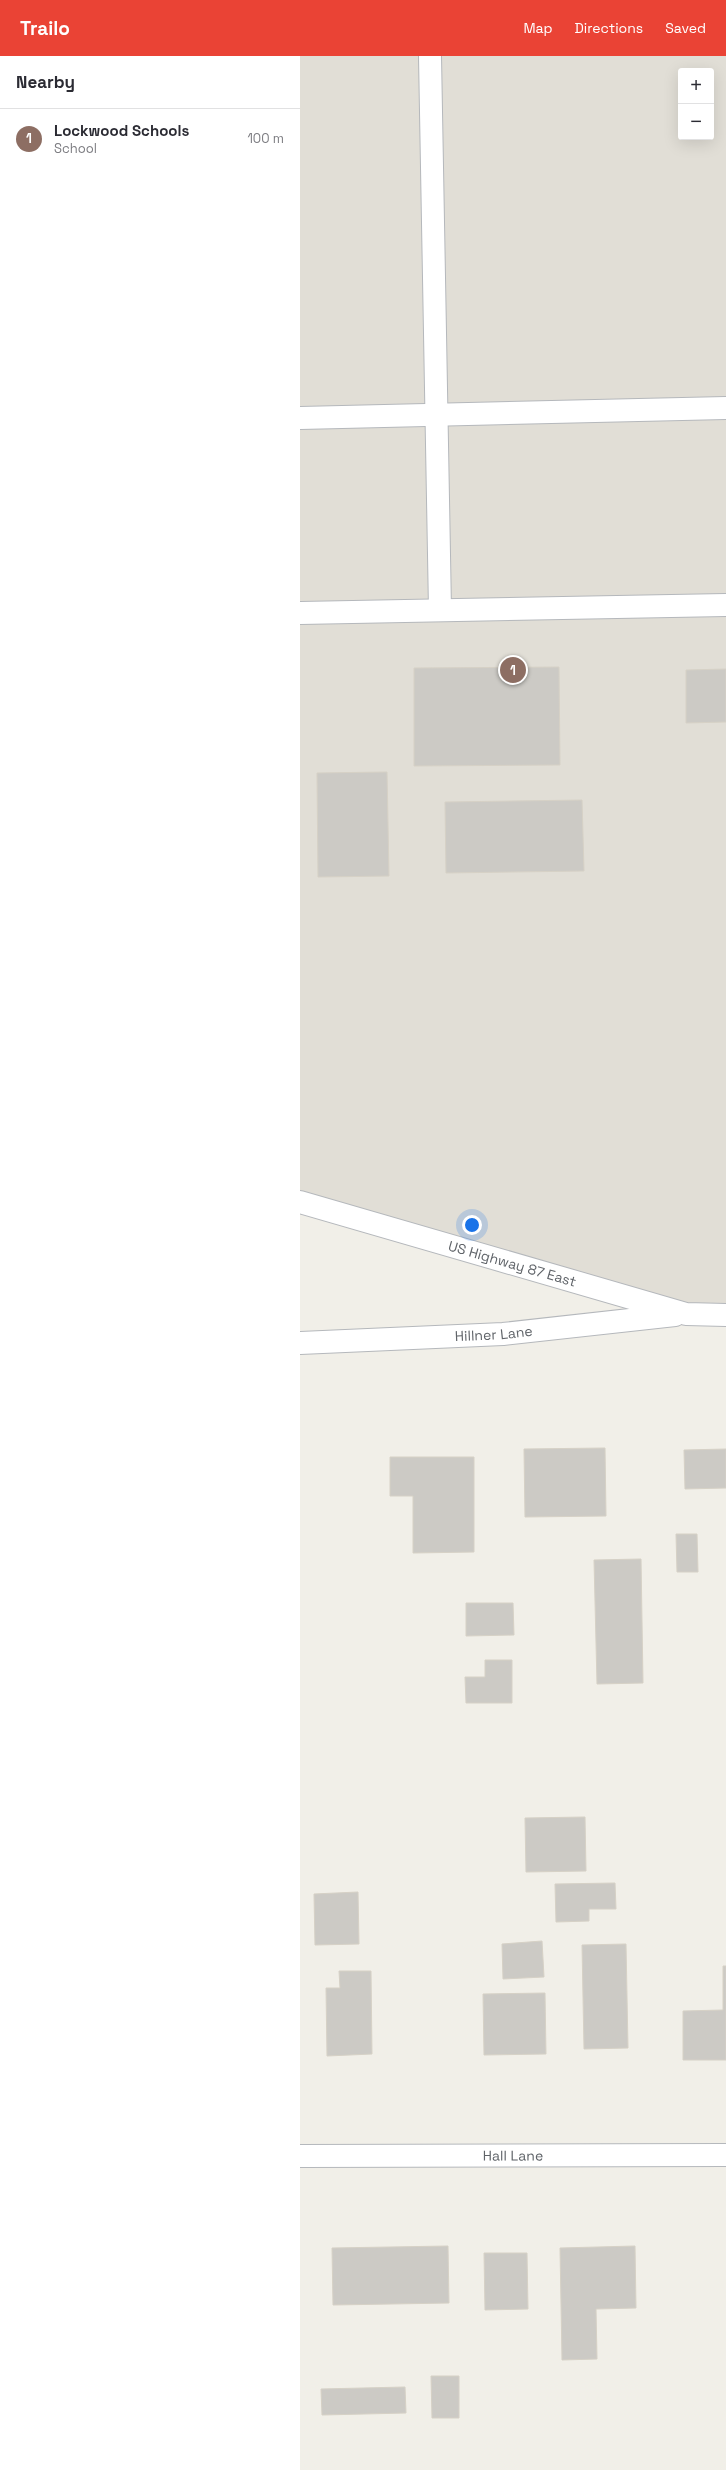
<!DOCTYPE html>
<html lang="en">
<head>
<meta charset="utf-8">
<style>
	:root { --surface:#fff; --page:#f2f2f3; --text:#2b2b33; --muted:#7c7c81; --line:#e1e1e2; --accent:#ea4335 }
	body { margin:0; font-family:"Space Grotesk",sans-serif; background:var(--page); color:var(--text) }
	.controls { position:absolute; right:12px; top:12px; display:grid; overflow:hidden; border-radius:4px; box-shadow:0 4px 16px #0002 }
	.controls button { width:36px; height:36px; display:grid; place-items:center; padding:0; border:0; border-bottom:1px solid var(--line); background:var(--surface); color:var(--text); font:20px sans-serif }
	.you { position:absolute; left:172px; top:1169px; width:14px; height:14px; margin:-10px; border:3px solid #fff; border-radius:50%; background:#1a73e8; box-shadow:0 0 0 6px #1a73e833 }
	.badge { display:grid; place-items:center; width:26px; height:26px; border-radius:50%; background:var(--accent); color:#fff; font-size:13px; font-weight:700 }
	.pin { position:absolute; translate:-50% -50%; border:2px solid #fff; box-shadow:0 1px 4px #0006 }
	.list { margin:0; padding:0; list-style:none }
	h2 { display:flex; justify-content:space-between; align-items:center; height:52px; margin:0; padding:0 16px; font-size:17px }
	h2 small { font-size:13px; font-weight:400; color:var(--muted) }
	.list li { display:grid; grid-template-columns:26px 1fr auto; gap:12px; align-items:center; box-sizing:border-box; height:60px; padding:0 16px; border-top:1px solid var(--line) }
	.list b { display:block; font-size:15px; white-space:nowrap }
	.list p { margin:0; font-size:13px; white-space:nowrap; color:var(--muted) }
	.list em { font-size:13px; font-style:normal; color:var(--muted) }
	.map { position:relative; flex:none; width:426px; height:2414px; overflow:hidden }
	header { display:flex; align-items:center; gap:24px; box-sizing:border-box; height:56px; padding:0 20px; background:var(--accent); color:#fff }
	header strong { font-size:19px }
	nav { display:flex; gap:22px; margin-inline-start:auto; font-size:14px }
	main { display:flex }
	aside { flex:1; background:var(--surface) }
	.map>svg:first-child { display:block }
</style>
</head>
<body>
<header>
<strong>Trailo</strong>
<nav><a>Map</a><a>Directions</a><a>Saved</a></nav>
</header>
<main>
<aside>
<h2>Nearby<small></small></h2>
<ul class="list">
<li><span class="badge" style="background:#8d6e63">1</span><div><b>Lockwood Schools</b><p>School</p></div><em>100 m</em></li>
</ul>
</aside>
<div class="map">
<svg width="426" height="2414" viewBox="0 0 426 2414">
	<rect width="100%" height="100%" fill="#f1efe8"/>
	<!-- education -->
	<path fill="#e1ded6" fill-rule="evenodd" d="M0,0H426V1259L0,1146ZM381,15H411V81H381Z"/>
	<!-- building -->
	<g fill="#cccac5" stroke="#d6d1c6">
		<path d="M259,611L260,709L114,710V612Z"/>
		<path d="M426,613V666L386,667V614Z"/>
		<path d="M87,716L89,820L18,821L17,717Z"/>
		<path d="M282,744L284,815L146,817L145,746Z"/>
		<path d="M305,1392L306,1460L225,1461L224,1393Z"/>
		<path d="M426,1393V1432L385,1433L384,1394Z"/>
		<path d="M90,1401H174V1496L113,1497V1440H90Z"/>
		<path d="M376,1478H397L398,1516H377Z"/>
		<path d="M341,1503L343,1627L297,1628L294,1504Z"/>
		<path d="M166,1547H213L214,1579L166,1580Z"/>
		<path d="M185,1604H212V1647H166L165,1621H185Z"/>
		<path d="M285,1761L286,1815L226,1816L225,1762Z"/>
		<path d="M315,1827L316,1853H289V1865L256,1866L255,1828Z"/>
		<path d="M58,1836L59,1888L15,1889L14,1838Z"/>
		<path d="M242,1885L244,1921L203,1923L202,1888Z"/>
		<path d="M326,1888L328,1992L284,1993L282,1889Z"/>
		<path d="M423,1910H426V2004H383V1955L423,1954Z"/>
		<path d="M39,1915H71L72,1998L27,2000L26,1932H40Z"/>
		<path d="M245,1937L246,1998L184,1999L183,1938Z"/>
		<path d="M148,2190L149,2247L33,2249L32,2192Z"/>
		<path d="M335,2190L336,2252L296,2253L297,2303L262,2304L260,2192Z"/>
		<path d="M184,2197H227L228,2253L185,2254Z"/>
		<path d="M131,2320H159V2362H132Z"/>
		<path d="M105,2331L106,2357L22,2359L21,2333Z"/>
	</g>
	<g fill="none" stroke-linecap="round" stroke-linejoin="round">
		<defs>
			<g id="minor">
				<path d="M130,0L140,554"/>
				<path d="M0,362L426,352"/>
				<path d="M0,557L426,549"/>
				<path id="s1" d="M0,1146L386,1258L426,1259"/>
				<path id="s2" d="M0,1287L203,1278L375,1259"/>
				<path id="s3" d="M0,2100L426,2099"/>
			</g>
		</defs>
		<!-- minor casing -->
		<use href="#minor" stroke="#b5b8bc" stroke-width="24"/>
		<!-- minor -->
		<use href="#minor" stroke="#fff" stroke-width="22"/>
	</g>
	<g text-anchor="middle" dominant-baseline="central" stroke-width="4" stroke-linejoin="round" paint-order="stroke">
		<!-- street labels -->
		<g font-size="14" fill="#5f6368" stroke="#fff">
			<text stroke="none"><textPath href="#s1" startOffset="221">US Highway 87 East</textPath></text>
			<text stroke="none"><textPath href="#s2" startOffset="194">Hillner Lane</textPath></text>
			<text stroke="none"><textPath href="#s3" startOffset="213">Hall Lane</textPath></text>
		</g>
	</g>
</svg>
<div class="controls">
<button>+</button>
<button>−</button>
</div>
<div class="you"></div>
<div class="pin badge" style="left:213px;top:614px;background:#8d6e63">1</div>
</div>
</main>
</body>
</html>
